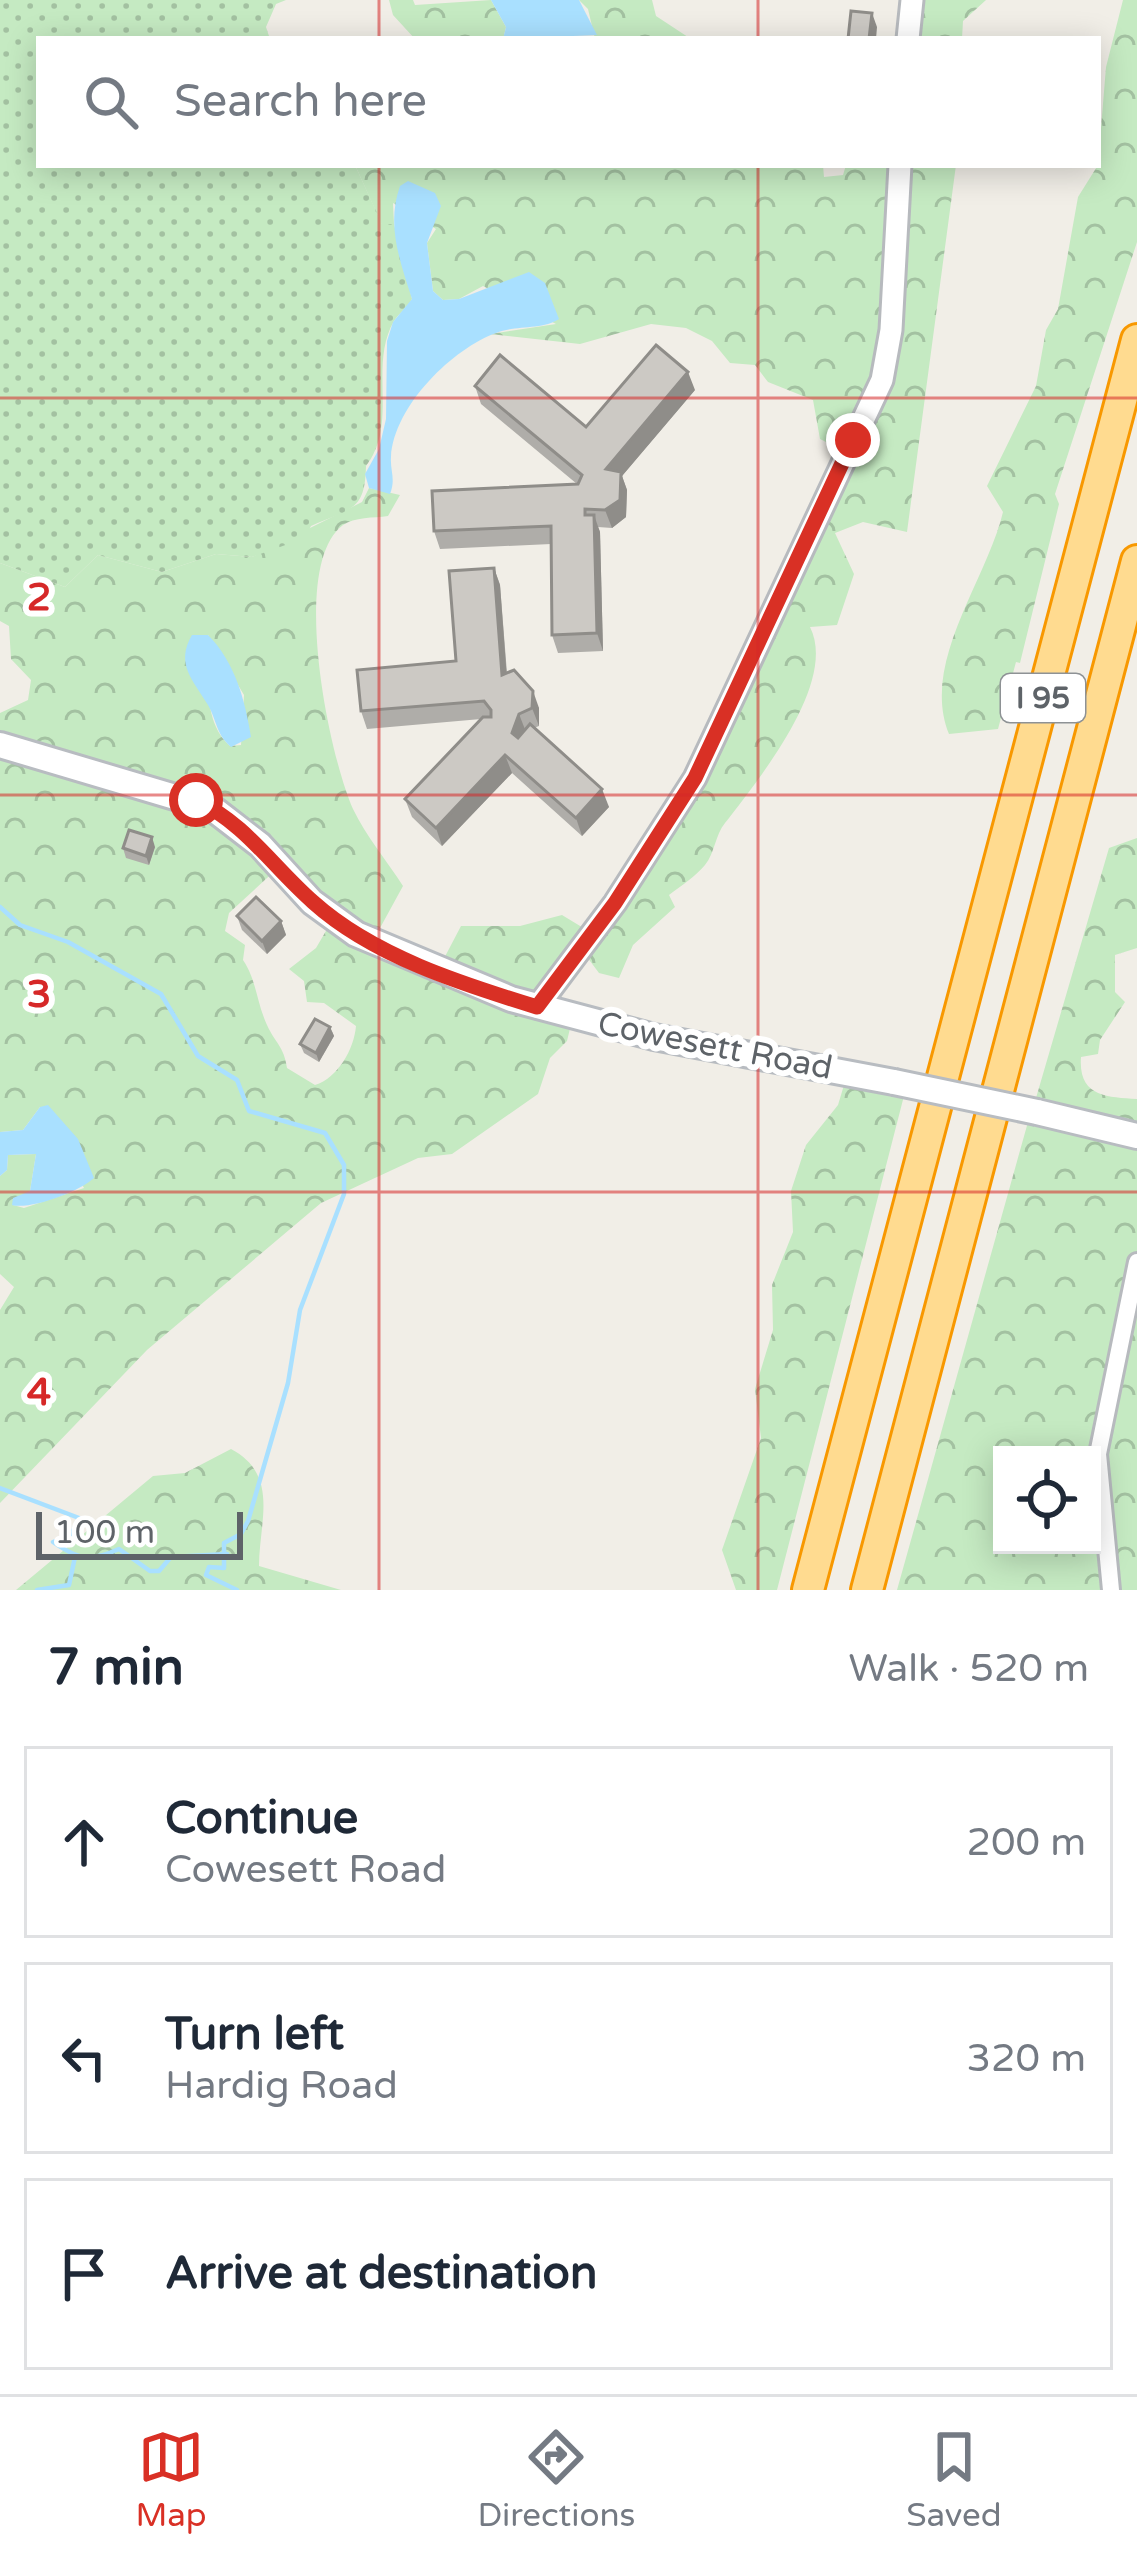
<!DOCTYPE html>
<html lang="en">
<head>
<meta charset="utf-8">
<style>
	:root { --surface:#fff; --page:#f6f6f7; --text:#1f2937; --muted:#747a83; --line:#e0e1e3; --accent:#d93025 }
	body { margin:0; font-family:"Varela Round",sans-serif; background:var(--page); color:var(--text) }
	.controls { position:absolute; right:36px; bottom:36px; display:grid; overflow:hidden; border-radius:0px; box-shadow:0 6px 30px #0003 }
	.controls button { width:108px; height:108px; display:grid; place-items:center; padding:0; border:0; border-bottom:3px solid var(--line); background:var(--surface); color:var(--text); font:60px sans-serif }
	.scale { position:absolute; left:36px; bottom:30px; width:207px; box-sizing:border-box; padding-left:12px; border:6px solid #5e6368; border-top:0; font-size:33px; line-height:42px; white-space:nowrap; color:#5e6368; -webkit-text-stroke:9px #fff; paint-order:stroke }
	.stop { position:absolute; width:36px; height:36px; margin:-27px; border:9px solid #d93025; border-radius:50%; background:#fff }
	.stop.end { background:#d93025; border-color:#fff; box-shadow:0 3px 12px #0008 }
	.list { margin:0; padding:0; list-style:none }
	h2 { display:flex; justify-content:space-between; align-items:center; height:156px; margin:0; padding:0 48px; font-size:51px }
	h2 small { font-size:39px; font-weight:400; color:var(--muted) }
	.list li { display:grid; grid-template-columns:78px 1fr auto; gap:36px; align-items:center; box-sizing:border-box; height:192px; margin:0 24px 24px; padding:0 24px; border:3px solid var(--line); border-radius:0px }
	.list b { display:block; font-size:45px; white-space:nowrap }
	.list p { margin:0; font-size:39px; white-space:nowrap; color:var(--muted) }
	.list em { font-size:39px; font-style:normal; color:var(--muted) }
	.icon { flex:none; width:66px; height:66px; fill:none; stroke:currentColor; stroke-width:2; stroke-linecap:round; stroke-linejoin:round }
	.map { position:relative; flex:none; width:1137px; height:1590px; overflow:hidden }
	.search { position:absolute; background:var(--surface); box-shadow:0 6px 30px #0003; left:36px; right:36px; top:36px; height:132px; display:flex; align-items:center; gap:30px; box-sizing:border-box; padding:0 42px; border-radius:0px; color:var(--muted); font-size:45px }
	.sheet { height:804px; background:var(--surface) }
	nav { display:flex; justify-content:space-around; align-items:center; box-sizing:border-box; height:168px; border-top:3px solid var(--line); background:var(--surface); font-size:33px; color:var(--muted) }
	nav a { display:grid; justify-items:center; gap:6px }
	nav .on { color:var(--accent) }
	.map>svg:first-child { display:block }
</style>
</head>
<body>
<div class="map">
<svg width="1137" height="1590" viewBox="0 0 1137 1590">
	<defs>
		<pattern id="forest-crowns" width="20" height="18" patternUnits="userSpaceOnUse" patternTransform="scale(3)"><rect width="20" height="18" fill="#c5eac2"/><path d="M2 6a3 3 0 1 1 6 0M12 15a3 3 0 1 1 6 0" fill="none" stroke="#a3c1a1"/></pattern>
		<pattern id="park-dots" width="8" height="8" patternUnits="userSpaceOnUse" patternTransform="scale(3)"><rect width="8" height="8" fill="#c5eac2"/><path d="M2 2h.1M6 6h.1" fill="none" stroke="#a3c1a1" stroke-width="1.8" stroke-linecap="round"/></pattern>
	</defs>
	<rect width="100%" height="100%" fill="#f1eee7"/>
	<!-- forest -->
	<g fill="url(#forest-crowns)" fill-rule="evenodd">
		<path d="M389,0H413L415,5L491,0L506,27L503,39H415L393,15Z"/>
		<path d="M579,0H652L656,16L691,39H595L588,9Z"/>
		<path d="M914,0H986L963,21L962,39H908Z"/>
		<path d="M1123,0H1137V242L1055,494L1059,504L1020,663L1016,662L998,729L949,734C920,663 987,580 1003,512L987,486L1036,386L1046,330L1058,309L1078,197L1098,165L1106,67Z"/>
		<path d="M355,165H823L824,177L843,175L846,165H956L907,532L863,522L835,533L854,574L837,625L810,627C838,682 759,779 725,823C715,835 715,853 705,865C696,876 681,886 669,895L675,907L633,945L619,978L599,973L581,949L544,997L573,1016L567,1041L550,1058L538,1094L452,1154L418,1158L321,1203L147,1350L0,1503V1310L14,1287L0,1274V1176L7,1170L8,1155L36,1154L30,1191L13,1205L24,1208L84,1188L40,1107L23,1130L0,1132V713L28,700L31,680L11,659L9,626L0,621V563L65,587L98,555L162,572L216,554L252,557L362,502L369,488L400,495L388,516C374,518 354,517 343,525C289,565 329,755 353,809C366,836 387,861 403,886L374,939L439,968L461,926H520L562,915L590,932L657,840L846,452L820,439L813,400L768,382L755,365L730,363L712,341L686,328L651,324L580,344L490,334L556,324L483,286L459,299L443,300L433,291L427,243L436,229L393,203L394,224L382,225ZM208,635L244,695L241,745L230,746C201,721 209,671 208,635ZM279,867L333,919L316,948L289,969L304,981L307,1002L324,1003L356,1026C354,1049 338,1078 315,1085L287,1068C284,1046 275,1043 267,1025C256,1001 257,981 243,960L245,945L225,931L229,913Z"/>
		<path d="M1137,838V948L1115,955V992L1125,1002L1100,1040L1098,1054L1081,1057C1078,1097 1107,1097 1137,1099V1122L1036,1098L1109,848Z"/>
		<path d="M847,1075L906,1088L777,1590H736L722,1550L761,1438L755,1389L773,1330L772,1285L793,1232L791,1191L806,1145L838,1105Z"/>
		<path d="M1028,1122L1137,1147V1590H897ZM1002,1455H1092V1545H1002Z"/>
		<path d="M231,1449C280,1475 259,1522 259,1566L341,1590H16L153,1476L185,1473Z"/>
	</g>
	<!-- park -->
	<path fill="url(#park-dots)" d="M0,0H286L276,4L266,27L270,39H39V165H355L382,224H394L412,299C407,308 399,313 394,321C368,366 399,423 366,466C365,511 352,508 311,526L305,538L252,557L216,554L162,572L98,555L65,587L0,563Z"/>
	<!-- water -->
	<g fill="#a9e0ff">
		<path d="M491,0H579L597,35L503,39L506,27Z"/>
		<path d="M408,181L435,193L441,206L427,243L433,291L443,300L459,299L529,272L545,283L559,319C543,330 515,325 496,333C454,348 394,405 391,457C390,471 396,479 390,494L369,488L365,474L379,449L386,419L387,341L393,322L412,299C400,261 386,225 400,186Z"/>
		<path d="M192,635H208C235,662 245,700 251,737L231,747C216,734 217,721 208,705C193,680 175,664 192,635Z"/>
		<path d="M48,1105L78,1139L94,1178C79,1192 30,1210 12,1205L13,1198L30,1191L36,1154L8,1155L7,1170L0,1176V1132L23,1130L40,1107Z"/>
	</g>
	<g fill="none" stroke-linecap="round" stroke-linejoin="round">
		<!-- stream -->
		<g stroke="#a9e0ff" stroke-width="4.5">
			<path d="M0,907L20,925L68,942L161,994L198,1056L237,1080L249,1111L325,1133L344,1165V1194L300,1310L288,1383L248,1521L241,1534L224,1543V1568L209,1567L206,1575L237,1590"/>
			<path d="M0,1488L79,1518L71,1535L53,1542C79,1560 90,1562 119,1549L150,1571H159L171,1557L227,1554"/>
			<path d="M37,1590L69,1585L75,1557"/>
		</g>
		<defs>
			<path id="minor" d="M1111,1590L1098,1454L1137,1262"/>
			<g id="tertiary">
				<path d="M908,39L912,0"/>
				<path d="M537,1007L615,903L695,778L882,380L891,330L900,165"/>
			</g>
			<g id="secondary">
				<path d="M0,745L212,808L260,845L312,902L356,934L511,999L654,1037L894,1082"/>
				<path d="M1037,1112L1137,1136"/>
			</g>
			<g id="motorway">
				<path d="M808,1590L1137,340"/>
				<path d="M867,1590L1137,561"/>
			</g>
		</defs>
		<!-- minor casing -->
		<use href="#minor" stroke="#b7babe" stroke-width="22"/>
		<!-- tertiary casing -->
		<use href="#tertiary" stroke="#b7babe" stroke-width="27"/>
		<!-- secondary casing -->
		<use href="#secondary" stroke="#b8bcc1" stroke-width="30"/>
		<!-- motorway casing -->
		<use href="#motorway" stroke="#f89800" stroke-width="36"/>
		<!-- minor -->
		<use href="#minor" stroke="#fff" stroke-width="16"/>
		<!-- tertiary -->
		<use href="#tertiary" stroke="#fff" stroke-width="21"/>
		<!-- secondary -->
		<use href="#secondary" stroke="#fff" stroke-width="24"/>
		<!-- motorway -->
		<use href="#motorway" stroke="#ffdb90" stroke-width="30"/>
		<defs>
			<path id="secondary-bridge" d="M894,1082L1037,1112"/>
		</defs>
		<!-- secondary-bridge casing -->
		<use href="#secondary-bridge" stroke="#b8bcc1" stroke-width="30" stroke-linecap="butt"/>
		<!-- secondary-bridge -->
		<use href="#secondary-bridge" stroke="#fff" stroke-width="24"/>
	</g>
	<!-- wall -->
	<g fill="#afada9">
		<path d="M475,386L586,427L695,390L622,476L627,490L626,517L612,528L598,527L600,532L603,651L558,653L552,635L551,544L440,549L434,531L577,484L481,404Z"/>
		<path d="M494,568L500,585L507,673L539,708V726L534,728L609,807L582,836L512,773L442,846L412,817L405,799L481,719L367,729L361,711L456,661Z"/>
		<path d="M155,847L149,865L126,858L123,848Z"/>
		<path d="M237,916L281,921L286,935L267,954L242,930Z"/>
		<path d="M330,1027L334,1036L319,1062L304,1053L300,1044Z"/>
	</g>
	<!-- shaded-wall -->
	<g fill="#8f8d89">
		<path d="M872,13L877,27L876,39H869Z"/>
		<path d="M688,372L695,390L622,476L627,490L626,517L612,528L605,510L606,469Z"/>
		<path d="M594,515L600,532L603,651L597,633Z"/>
		<path d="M494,568L500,585L508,693L502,675Z"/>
		<path d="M533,691L539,708V726L532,708Z"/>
		<path d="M519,714L526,732L519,750L512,733Z"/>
		<path d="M505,755L512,773L442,846L436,828Z"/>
		<path d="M602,789L609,807L582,836L576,818Z"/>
		<path d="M152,837L155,847L149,865L146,856Z"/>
		<path d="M281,921L286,935L267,954L262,941Z"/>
		<path d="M330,1027L334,1036L319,1062L316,1053Z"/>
	</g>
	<!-- building -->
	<g fill="#ccc9c4" stroke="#8f8d89" stroke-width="3">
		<path d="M851,11L872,13L869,39H848Z"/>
		<path d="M656,345L688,372L606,469L621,472L620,500L605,510L585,509V515H594L597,633L552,635L551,526L434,531L432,491L578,484L582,475L475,386L500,355L586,427Z"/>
		<path d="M494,568L502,675L514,670L533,691L532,708L519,714L512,733L518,738L530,724L602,789L576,818L505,755L436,828L405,799L483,717H491V710L484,701L361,711L357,670L456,661L449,571Z"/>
		<path d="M129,830L152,837L146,856L123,848Z"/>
		<path d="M256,897L281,921L262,941L237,916Z"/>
		<path d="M315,1019L330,1027L316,1053L300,1044Z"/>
	</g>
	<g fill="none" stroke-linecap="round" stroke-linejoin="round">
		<!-- route -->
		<path stroke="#d93025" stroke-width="15" d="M196,800C246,824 272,866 313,902C373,956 462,984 537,1007L615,903L695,778L853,440"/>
	</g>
	<!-- grid -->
	<path fill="none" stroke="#d62828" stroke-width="3" stroke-opacity="0.55" d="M379,0V39M758,0V39M379,165V1590M758,165V1590M0,398H1137M0,795H1137M0,1192H1137"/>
	<g text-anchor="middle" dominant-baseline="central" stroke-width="12" stroke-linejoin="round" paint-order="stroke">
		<!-- shield labels -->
		<rect fill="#fff" stroke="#8e9295" stroke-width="3" x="1001" y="674" width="84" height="48" rx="9"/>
		<g font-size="30" font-weight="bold" fill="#5e6368">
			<text x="1043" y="698">I 95</text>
		</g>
		<!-- street labels -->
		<g font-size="33" fill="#5e6368" stroke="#fff">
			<text transform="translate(715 1046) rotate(11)">Cowesett Road</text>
		</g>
	</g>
	<g font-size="39" text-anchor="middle" font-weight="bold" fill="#d62828" stroke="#fff" stroke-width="12" stroke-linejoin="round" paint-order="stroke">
		<text x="39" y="610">2</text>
		<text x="39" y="1007">3</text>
		<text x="39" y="1405">4</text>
	</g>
</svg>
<div class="controls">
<button><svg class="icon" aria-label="locate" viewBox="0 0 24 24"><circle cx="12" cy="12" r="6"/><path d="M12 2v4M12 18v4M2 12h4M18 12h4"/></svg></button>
</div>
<div class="scale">100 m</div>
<div class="stop" style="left:196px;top:800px"></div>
<div class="stop end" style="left:853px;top:440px"></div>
<div class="search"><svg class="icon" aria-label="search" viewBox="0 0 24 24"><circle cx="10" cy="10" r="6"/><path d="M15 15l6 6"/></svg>Search here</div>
</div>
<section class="sheet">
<h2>7 min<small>Walk · 520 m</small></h2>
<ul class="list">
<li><svg class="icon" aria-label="ahead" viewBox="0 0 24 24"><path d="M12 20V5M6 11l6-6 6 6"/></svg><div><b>Continue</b><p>Cowesett Road</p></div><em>200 m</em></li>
<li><svg class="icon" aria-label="left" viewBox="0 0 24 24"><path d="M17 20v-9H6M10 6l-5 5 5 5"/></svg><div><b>Turn left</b><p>Hardig Road</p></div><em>320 m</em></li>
<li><svg class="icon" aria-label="arrive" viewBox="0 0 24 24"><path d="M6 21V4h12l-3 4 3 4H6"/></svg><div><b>Arrive at destination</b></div></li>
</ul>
</section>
<nav>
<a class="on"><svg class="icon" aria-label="map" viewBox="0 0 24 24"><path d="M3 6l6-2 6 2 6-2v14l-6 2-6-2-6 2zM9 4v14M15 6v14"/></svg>Map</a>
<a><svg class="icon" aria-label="directions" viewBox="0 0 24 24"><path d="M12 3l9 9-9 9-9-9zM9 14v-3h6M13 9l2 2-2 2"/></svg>Directions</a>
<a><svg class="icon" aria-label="saved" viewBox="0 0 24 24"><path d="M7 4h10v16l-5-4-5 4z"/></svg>Saved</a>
</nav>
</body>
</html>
